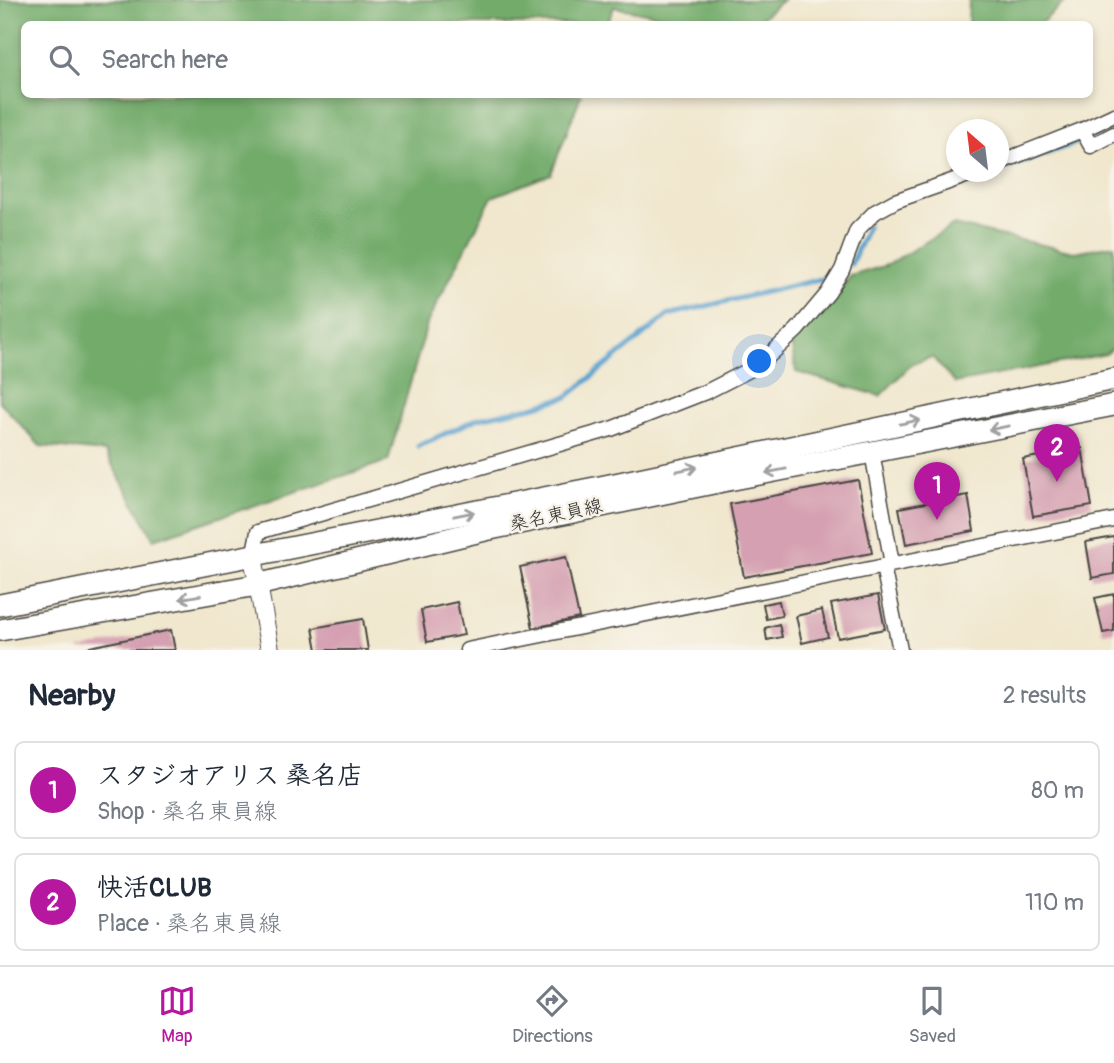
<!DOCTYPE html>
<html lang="en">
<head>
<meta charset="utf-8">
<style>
	:root { --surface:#fff; --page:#f2f2f3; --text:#1f2937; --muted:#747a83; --line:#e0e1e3; --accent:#b5179e }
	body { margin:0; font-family:Pangolin,"Klee One",sans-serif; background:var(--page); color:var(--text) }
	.compass { position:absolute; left:946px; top:119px; width:63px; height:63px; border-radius:50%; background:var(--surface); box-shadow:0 4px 10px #0003; rotate:332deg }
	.you { position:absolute; left:760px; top:362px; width:24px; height:24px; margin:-18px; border:5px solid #fff; border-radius:50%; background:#1a73e8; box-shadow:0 0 0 10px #1a73e833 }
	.badge { display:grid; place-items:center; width:46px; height:46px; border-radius:50%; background:var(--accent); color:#fff; font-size:23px; font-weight:700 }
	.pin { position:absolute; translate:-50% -58px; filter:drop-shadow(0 2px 4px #0008) }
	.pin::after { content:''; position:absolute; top:37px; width:24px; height:21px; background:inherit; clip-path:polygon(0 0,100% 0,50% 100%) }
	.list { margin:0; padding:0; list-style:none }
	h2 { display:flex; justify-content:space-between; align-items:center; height:91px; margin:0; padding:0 28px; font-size:30px }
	h2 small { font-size:23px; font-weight:400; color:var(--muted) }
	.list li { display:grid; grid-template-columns:46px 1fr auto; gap:21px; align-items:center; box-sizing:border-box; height:98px; margin:0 14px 14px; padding:0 14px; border:2px solid var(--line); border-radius:10px }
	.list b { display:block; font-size:26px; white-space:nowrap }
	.list p { margin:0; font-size:23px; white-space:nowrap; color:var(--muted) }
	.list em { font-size:23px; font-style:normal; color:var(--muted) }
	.icon { flex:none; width:38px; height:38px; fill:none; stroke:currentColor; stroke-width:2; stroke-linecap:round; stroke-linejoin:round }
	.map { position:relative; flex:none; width:1114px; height:650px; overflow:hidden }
	.search { position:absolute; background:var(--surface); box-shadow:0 4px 10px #0003; left:21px; right:21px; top:21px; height:77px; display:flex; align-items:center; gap:18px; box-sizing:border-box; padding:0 24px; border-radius:10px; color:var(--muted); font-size:26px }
	.sheet { height:315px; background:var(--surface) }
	nav { display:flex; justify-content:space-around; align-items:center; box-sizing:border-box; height:98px; border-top:2px solid var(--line); background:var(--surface); font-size:19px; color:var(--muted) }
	nav a { display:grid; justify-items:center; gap:4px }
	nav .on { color:var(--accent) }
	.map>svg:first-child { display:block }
</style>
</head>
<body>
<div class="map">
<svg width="1114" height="650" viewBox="0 0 1114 650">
	<rect width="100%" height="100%" fill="#f7f3e8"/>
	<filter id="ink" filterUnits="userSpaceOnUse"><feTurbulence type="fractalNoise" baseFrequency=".0143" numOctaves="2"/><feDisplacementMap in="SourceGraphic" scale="14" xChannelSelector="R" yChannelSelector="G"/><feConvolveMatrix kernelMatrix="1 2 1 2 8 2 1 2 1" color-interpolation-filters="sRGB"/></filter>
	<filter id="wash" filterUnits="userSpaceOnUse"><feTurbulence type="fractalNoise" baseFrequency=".00686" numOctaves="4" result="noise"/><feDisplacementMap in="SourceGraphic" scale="28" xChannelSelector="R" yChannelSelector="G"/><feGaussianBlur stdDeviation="1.57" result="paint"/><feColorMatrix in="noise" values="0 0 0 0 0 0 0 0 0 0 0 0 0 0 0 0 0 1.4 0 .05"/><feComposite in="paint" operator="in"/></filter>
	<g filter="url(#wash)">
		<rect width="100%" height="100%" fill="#f0e7ce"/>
		<!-- forest -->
		<g fill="#72ab6a" stroke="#4e6b4a" stroke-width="2">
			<path d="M0,0H783L754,24H704L614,7L607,24H24V94L581,95L551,174L492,197L428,321L388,461L154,539L105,452L40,446L0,402Z"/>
			<path d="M969,0H1067L1040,24H968Z"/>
			<path d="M954,225L1074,252L1114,245V347L1106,354L955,383L932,357L912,364L880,396L796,372L791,342L851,276L887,265Z"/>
		</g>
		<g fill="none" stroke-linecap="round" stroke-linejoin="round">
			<!-- stream -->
			<g stroke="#58a1cf" stroke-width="5">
				<path d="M978,178L1082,141L1114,124"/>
				<path d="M851,264L868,226"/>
				<path d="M418,446L479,418L532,407L567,397L668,315L834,276"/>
			</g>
		</g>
		<g id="blocks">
			<!-- building -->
			<g fill="#d5a1b2">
				<path d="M1082,448L1092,506L1033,516L1023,459Z"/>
				<path d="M858,480L872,553L744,577L730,504Z"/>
				<path d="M968,495L974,531L906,544L899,508Z"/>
				<path d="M1114,537V574L1092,578L1086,542Z"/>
				<path d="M566,557L579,618L533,628L520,567Z"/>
				<path d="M1114,594V631L1103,633L1095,598Z"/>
				<path d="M878,595L885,629L838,638L831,604Z"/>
				<path d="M779,601L782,616L766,619L763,604Z"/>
				<path d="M457,602L464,635L427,642L421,610Z"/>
				<path d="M822,610L828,637L802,643L796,616Z"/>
				<path d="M363,619L368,650H317L313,628Z"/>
				<path d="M779,624L782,637L767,640L765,628Z"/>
				<path d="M171,630L175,650H80V649Z"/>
			</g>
		</g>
	</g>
	<g filter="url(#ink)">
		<use href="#blocks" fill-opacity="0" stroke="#494743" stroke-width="2"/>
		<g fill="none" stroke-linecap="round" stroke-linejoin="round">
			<defs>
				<g id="minor">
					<path d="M1082,130L1091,146L1114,134"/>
					<path d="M998,163L1082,130L1114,115"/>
					<path d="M872,452L892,564"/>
					<path d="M253,557L258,532L611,429L708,391L759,365L797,330L828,293L842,270L857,230L875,212L895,201L977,172"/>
					<path d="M883,566L900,650"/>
					<path d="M467,650L1114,520"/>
				</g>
				<path id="tertiary" d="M253,557L270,650"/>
				<g id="secondary">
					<path d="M0,605L605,486L1114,379"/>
					<path d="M0,630L257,585L485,530L723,481L1114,405"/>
				</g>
			</defs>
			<!-- minor casing -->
			<use href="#minor" stroke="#494743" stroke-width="17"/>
			<!-- tertiary casing -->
			<use href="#tertiary" stroke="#494743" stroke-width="20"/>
			<!-- secondary casing -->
			<use href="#secondary" stroke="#494743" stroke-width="24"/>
			<!-- minor -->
			<use href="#minor" stroke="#fff" stroke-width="14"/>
			<!-- tertiary -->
			<use href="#tertiary" stroke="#fff" stroke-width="18"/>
			<!-- secondary -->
			<use href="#secondary" stroke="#fff" stroke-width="21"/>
		</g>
		<!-- one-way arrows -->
		<defs><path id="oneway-shaft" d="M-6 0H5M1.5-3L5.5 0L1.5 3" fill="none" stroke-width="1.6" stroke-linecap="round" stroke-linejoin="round" transform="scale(1.75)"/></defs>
		<g stroke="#a0a0a0">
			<use href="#oneway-shaft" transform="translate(910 422) rotate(-12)"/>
			<use href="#oneway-shaft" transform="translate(999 428) rotate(169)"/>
			<use href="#oneway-shaft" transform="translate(687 469) rotate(-12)"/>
			<use href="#oneway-shaft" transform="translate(776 471) rotate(169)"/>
			<use href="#oneway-shaft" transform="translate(464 514) rotate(-11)"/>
			<use href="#oneway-shaft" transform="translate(190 597) rotate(170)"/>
		</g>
	</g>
	<g text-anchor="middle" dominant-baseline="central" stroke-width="5" stroke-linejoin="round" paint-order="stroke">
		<!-- street labels -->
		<g font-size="19" fill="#2b2b2b" stroke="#f7f3e8">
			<text transform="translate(556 515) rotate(-12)">桑名東員線</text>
		</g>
	</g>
</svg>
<svg class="compass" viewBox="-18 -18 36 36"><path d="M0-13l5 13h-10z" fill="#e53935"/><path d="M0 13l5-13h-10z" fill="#747a83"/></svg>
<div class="you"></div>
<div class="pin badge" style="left:937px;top:520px">1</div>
<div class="pin badge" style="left:1057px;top:482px">2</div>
<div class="search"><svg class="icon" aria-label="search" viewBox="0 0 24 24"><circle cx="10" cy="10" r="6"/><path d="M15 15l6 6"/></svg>Search here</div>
</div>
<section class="sheet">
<h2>Nearby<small>2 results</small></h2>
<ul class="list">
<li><span class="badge">1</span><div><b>スタジオアリス 桑名店</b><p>Shop · 桑名東員線</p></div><em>80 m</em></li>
<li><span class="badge">2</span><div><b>快活CLUB</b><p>Place · 桑名東員線</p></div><em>110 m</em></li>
</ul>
</section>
<nav>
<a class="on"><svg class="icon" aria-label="map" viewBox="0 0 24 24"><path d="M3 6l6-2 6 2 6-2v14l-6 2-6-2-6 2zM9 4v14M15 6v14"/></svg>Map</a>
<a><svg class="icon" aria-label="directions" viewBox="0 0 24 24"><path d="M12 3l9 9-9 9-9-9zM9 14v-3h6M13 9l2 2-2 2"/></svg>Directions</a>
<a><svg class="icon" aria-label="saved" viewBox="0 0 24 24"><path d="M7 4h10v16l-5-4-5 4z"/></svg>Saved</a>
</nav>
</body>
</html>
